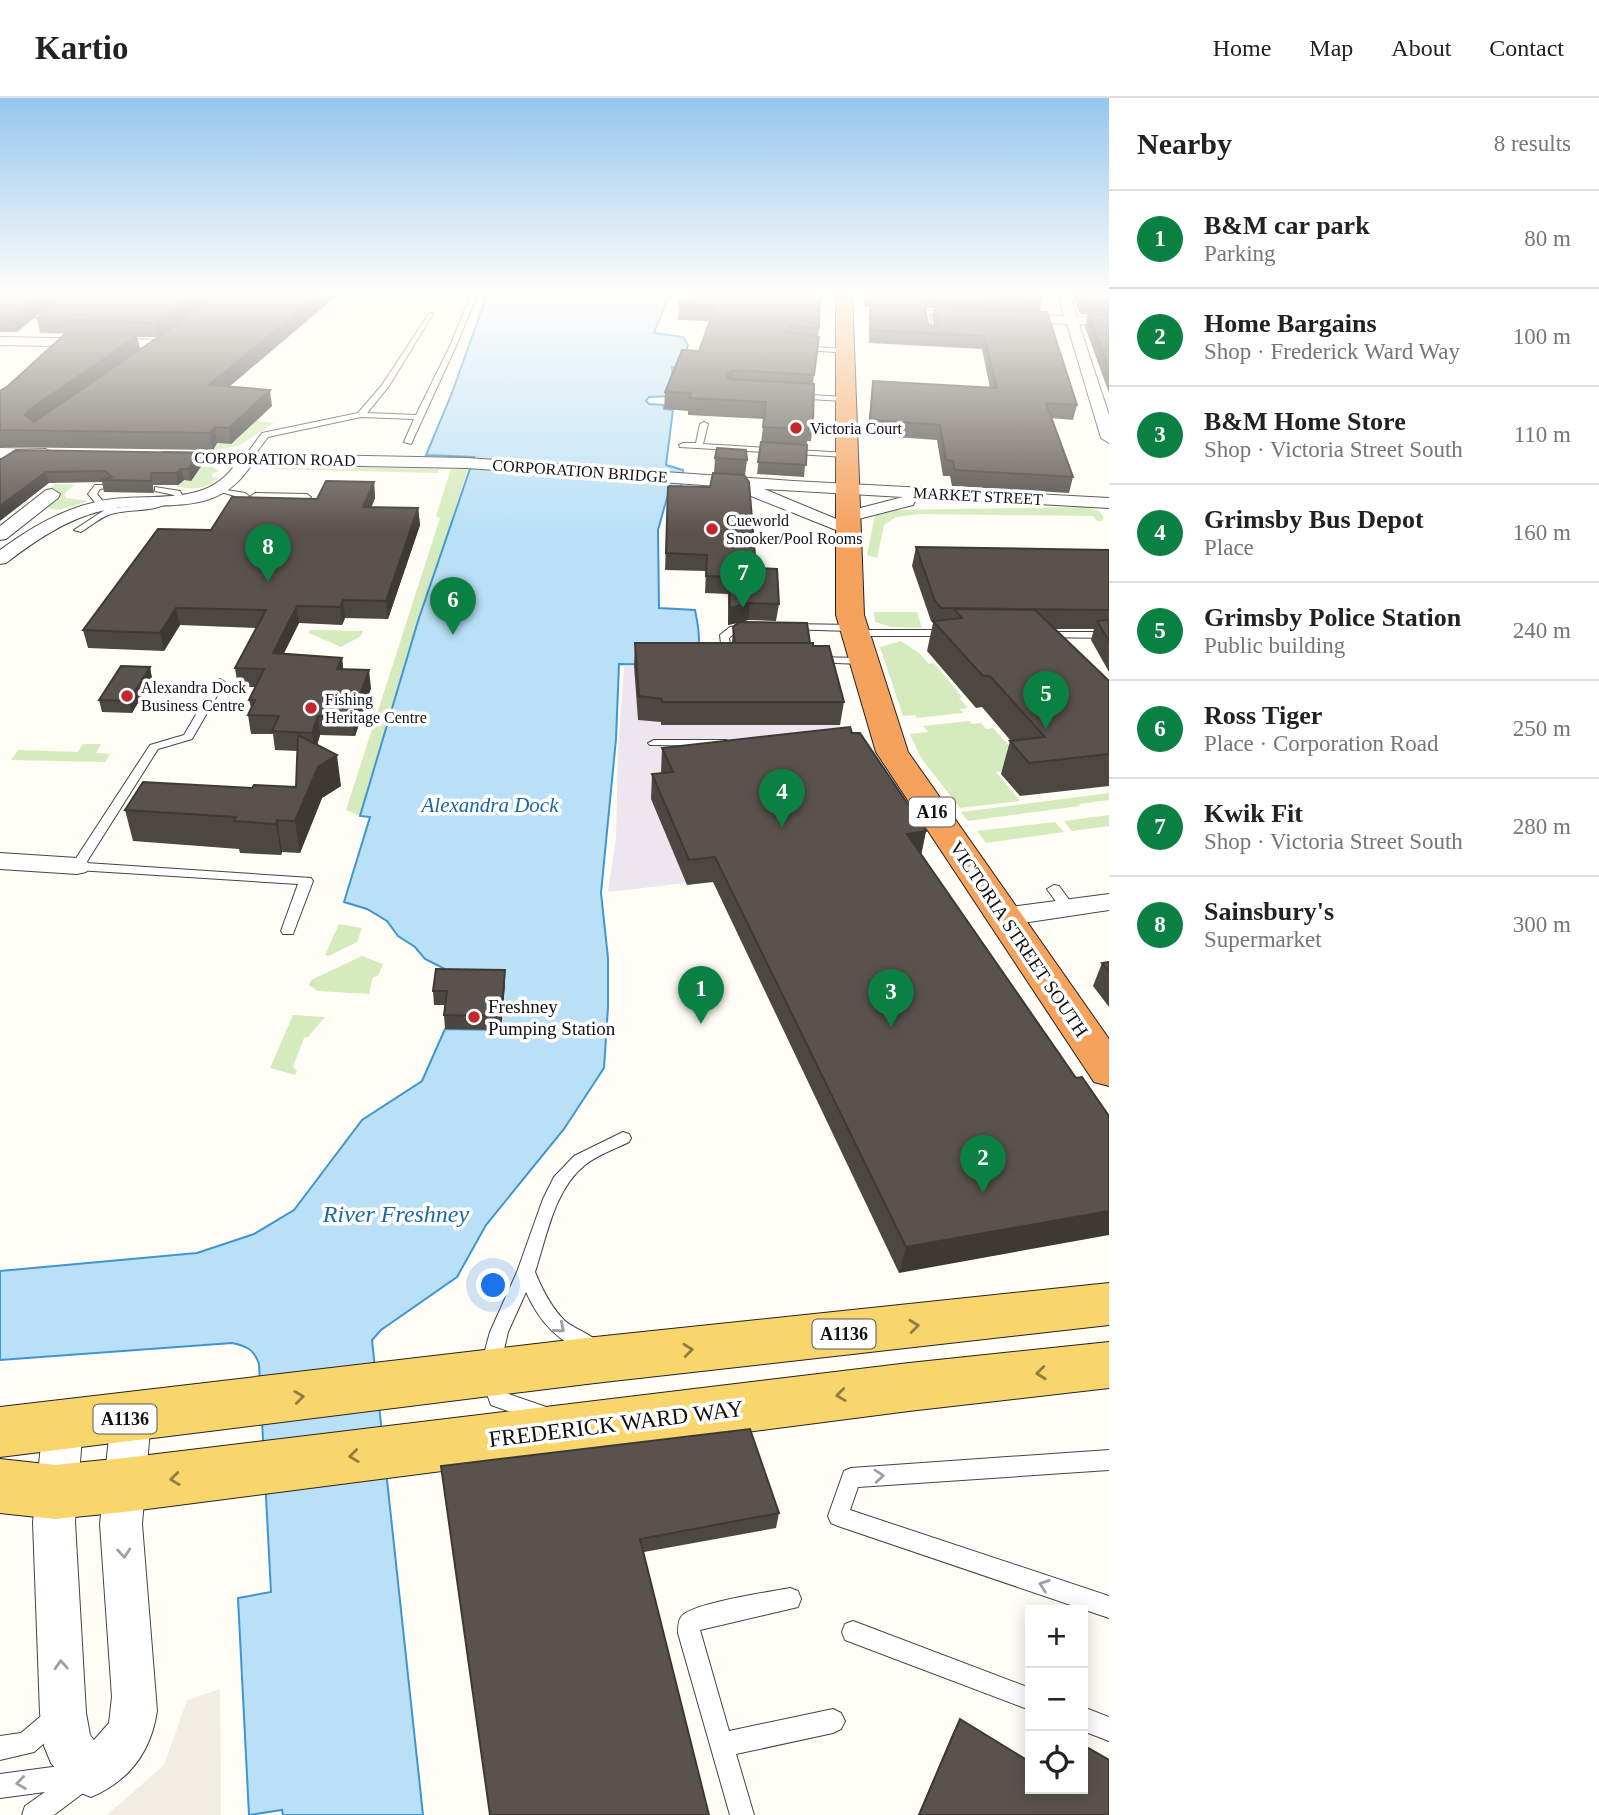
<!DOCTYPE html>
<html lang="en">
<head>
<meta charset="utf-8">
<style>
	:root { --surface:#fff; --page:#f6f6f6; --text:#222; --muted:#767676; --line:#e0e0e0; --accent:#0b8043 }
	body { margin:0; font-family:Georgia,serif; background:var(--page); color:var(--text) }
	.controls { position:absolute; right:21px; bottom:21px; display:grid; overflow:hidden; border-radius:0px; box-shadow:0 4px 18px #0003 }
	.controls button { width:63px; height:63px; display:grid; place-items:center; padding:0; border:0; border-bottom:2px solid var(--line); background:var(--surface); color:var(--text); font:35px sans-serif }
	.you { position:absolute; left:494px; top:1188px; width:24px; height:24px; margin:-18px; border:5px solid #fff; border-radius:50%; background:#1a73e8; box-shadow:0 0 0 10px #1a73e833 }
	.badge { display:grid; place-items:center; width:46px; height:46px; border-radius:50%; background:var(--accent); color:#fff; font-size:23px; font-weight:700 }
	.pin { position:absolute; translate:-50% -58px; filter:drop-shadow(0 2px 4px #0008) }
	.pin::after { content:''; position:absolute; top:37px; width:24px; height:21px; background:inherit; clip-path:polygon(0 0,100% 0,50% 100%) }
	.list { margin:0; padding:0; list-style:none }
	h2 { display:flex; justify-content:space-between; align-items:center; height:91px; margin:0; padding:0 28px; font-size:30px }
	h2 small { font-size:23px; font-weight:400; color:var(--muted) }
	.list li { display:grid; grid-template-columns:46px 1fr auto; gap:21px; align-items:center; box-sizing:border-box; height:98px; padding:0 28px; border-top:2px solid var(--line) }
	.list b { display:block; font-size:26px; white-space:nowrap }
	.list p { margin:0; font-size:23px; white-space:nowrap; color:var(--muted) }
	.list em { font-size:23px; font-style:normal; color:var(--muted) }
	.icon { flex:none; width:38px; height:38px; fill:none; stroke:currentColor; stroke-width:2; stroke-linecap:round; stroke-linejoin:round }
	.map { position:relative; flex:none; width:1109px; height:1717px; overflow:hidden }
	header { display:flex; align-items:center; gap:42px; box-sizing:border-box; height:98px; padding:0 35px; background:var(--surface); border-bottom:2px solid var(--line) }
	header strong { font-size:33px }
	nav { display:flex; gap:38px; margin-inline-start:auto; font-size:24px }
	main { display:flex }
	aside { flex:1; background:var(--surface) }
	.map>svg:first-child { display:block }
</style>
</head>
<body>
<header>
<strong>Kartio</strong>
<nav><a>Home</a><a>Map</a><a>About</a><a>Contact</a></nav>
</header>
<main>
<div class="map">
<svg width="1109" height="1717" viewBox="0 0 1109 1717">
	<rect width="100%" height="100%" fill="#fffdf5"/>
	<!-- industrial -->
	<path fill="#eee6ef" d="M624,568L826,571L840,629L856,659L921,758L608,794L616,740L618,650Z"/>
	<!-- green -->
	<g fill="#d5ebbd">
		<path d="M256,323L274,325L240,347L218,352L33,348L54,333L231,346Z"/>
		<path d="M189,368L213,369L219,373L212,376V379L218,380C205,392 193,392 176,388L184,382Z"/>
		<path d="M277,368H281L439,371L437,375L275,371Z"/>
		<path d="M451,371H468L418,523L360,718L346,712L440,420L436,418Z"/>
		<path d="M55,386L74,387L64,396L66,400L89,403L58,412L44,409L46,394Z"/>
		<path d="M1086,409L1099,413L1104,420L1102,423H1097L1093,418L919,416L896,419L884,427L877,460L867,457L875,418L896,412Z"/>
		<path d="M874,514H917L922,530L891,529L875,524Z"/>
		<path d="M310,532L363,533L361,538L341,549L309,535Z"/>
		<path d="M901,543L919,555L929,566L934,565L962,599L959,600L968,610L960,611L963,615L917,620L915,617L903,618L880,549Z"/>
		<path d="M970,623L972,626L981,625L986,631L993,630L1030,670L996,674L1020,703L960,710L921,660L910,636L928,634L923,628Z"/>
		<path d="M83,646H101L96,655L110,656L105,664L11,662L18,652L78,654Z"/>
		<path d="M1109,695V702L1079,706L1080,708L968,723L961,714Z"/>
		<path d="M1109,717V728L1072,733L1064,723Z"/>
		<path d="M1055,724L1064,734L986,745L977,733Z"/>
		<path d="M339,826L362,830L357,844L329,858L325,857Z"/>
		<path d="M362,858L383,866L378,878L373,879L369,896L318,893L309,887L311,882Z"/>
		<path d="M293,917L325,919L308,939L304,940L293,969L297,973L295,977L270,970Z"/>
	</g>
	<!-- plaza -->
	<path fill="#f1ede2" d="M220,1591L221,1717H107L164,1667L187,1602Z"/>
	<!-- water -->
	<path fill="#b9e0f7" stroke="#3f96cf" stroke-width="2" d="M488,194H670L654,235L683,239L688,247L680,269H672L673,298L649,299L646,303L649,306L663,307L664,311L673,312L666,367L683,372L681,389H670L658,432L659,510L695,512C699,533 704,550 688,567L619,566L616,641L601,795L608,860V909L604,970L564,1031L486,1127L457,1179L381,1232L372,1242L423,1717H283L282,1712L249,1717L238,1500L271,1494L259,1266C254,1251 246,1248 232,1245L0,1262V1173L197,1155L254,1136L294,1112L362,1022L422,983L445,931L501,932L455,876L425,861L415,849L398,838L387,823L367,811L344,804L370,719L360,718L418,523L474,359L426,357L452,295Z"/>
	<g fill="none" stroke-linecap="round" stroke-linejoin="round">
		<defs>
			<g id="lane">
				<path d="M472,194H478L456,248L411,346L404,344L414,321L361,319L268,339L250,363H244L243,361L262,335L358,315L382,287L430,214L433,216L389,288L367,315L416,317L450,248Z"/>
				<path d="M923,213H952L955,215L929,216L934,238L931,240L928,238Z"/>
				<path d="M800,248L845,251L848,253L845,255L798,251Z"/>
				<path d="M794,296L845,299L849,301L845,303L791,300Z"/>
				<path d="M704,324L708,326L703,346L846,355L850,357L846,359L680,349L679,347L683,345H696L700,326Z"/>
				<path d="M95,387H108L112,389L100,391L97,396L106,407L105,409H99L88,396Z"/>
				<path d="M155,389L180,393L184,401L177,403L174,397L155,393Z"/>
				<path d="M215,390L245,395L249,398L245,401L214,392Z"/>
				<path d="M255,395L307,396L311,399L307,402L252,400L251,398Z"/>
				<path d="M169,399L173,402C157,414 134,411 115,415C103,417 91,428 81,434L74,432L106,411L156,405Z"/>
				<path d="M751,525L756,528L755,530L737,533L729,540L732,562L727,565L723,564L720,537L730,529Z"/>
				<path d="M789,526L854,527L858,528V532H948L953,535L948,538H855L851,537V533L785,531L784,529Z"/>
				<path d="M1042,534H1109V540L1038,539V535Z"/>
				<path d="M814,559L862,560L867,563L862,566L810,564L809,562Z"/>
				<path d="M220,581L225,584L192,641L158,651L86,765L311,780L313,783L293,836H283L281,833L298,786L77,772L71,768L150,647L184,637L215,584Z"/>
				<path d="M654,642H726L732,645L726,648L650,647L648,645Z"/>
				<path d="M1054,787L1059,788L1073,807L1075,810L1073,813H1063L1049,794L1047,791Z"/>
				<path d="M623,1034L629,1036L631,1040L629,1044C615,1051 597,1057 585,1067C554,1092 547,1138 535,1174C542,1191 551,1209 564,1222C574,1232 595,1236 600,1248L598,1254L591,1256C559,1245 540,1225 526,1194L508,1234L499,1274L506,1295L552,1311L555,1317L552,1323L545,1326L491,1307L479,1274L490,1234L517,1174L543,1101L554,1079L574,1058Z"/>
				<path d="M1109,1352V1372L858,1389L850,1412L1109,1498V1520L838,1428L831,1425L828,1418L844,1373L851,1370Z"/>
				<path d="M790,1490L798,1493L801,1501L798,1509L700,1532L729,1633L833,1611L841,1615L845,1623L841,1631L833,1635L736,1656L754,1717H730L678,1535C678,1530 678,1523 681,1519C691,1505 770,1494 790,1490Z"/>
				<path d="M853,1523L1030,1590V1612L845,1542L842,1534L845,1526Z"/>
				<path d="M55,1609L63,1613L67,1621L63,1629L34,1654L0,1662V1638L21,1635L47,1613Z"/>
				<path d="M1083,1609L1109,1619V1643L1083,1633Z"/>
				<path d="M82,1665L95,1670L99,1678L95,1686L54,1717H22L25,1708L45,1694L0,1700V1676Z"/>
			</g>
			<g id="street">
				<path d="M1057,194H1069L1077,219L1109,220V228L1079,226L1109,317V345L1101,340L1067,226L1010,223L1004,219L1010,215L1064,218Z"/>
				<path d="M0,239L162,242L169,246L162,250L0,247Z"/>
				<path d="M0,350L46,351L54,356L46,361L0,360Z"/>
				<path d="M164,354L467,360L793,383L1109,400V410L913,399L915,403L913,407L847,424L841,423L855,431L846,436L746,396L745,390L467,370L252,366C214,426 157,398 101,413C65,422 35,443 6,465L0,466V452C29,431 60,412 96,404C143,392 206,413 236,365L158,362L156,359L158,356ZM764,391L903,399L841,415L838,419L841,423Z"/>
				<path d="M52,391L60,396L58,400L6,441L0,442V428L46,392Z"/>
				<path d="M0,755L77,760L86,762L90,768L86,774L77,776L0,771Z"/>
				<path d="M1109,796V812L1003,828L993,825L989,819L993,813L1003,810Z"/>
				<path d="M131,1302L145,1307L151,1320L142,1426L157,1613C151,1654 129,1683 91,1699L74,1692L51,1665L44,1648L40,1615L33,1424L43,1328L49,1315L63,1310L77,1315L83,1328L75,1424L86,1615L90,1637L94,1642L109,1625L112,1599L100,1426L111,1320L117,1307Z"/>
			</g>
			<g id="primary">
				<path d="M1109,1185V1227L595,1285L0,1359V1309L595,1239Z"/>
				<path d="M1109,1244V1290L909,1313L124,1414L55,1421L0,1415V1361L55,1367L124,1360L909,1265Z"/>
			</g>
			<path id="highway" d="M836,194H852L864,517L908,654L1109,941V988L1094,984L876,654L836,517Z"/>
		</defs>
		<!-- lane casing -->
		<use href="#lane" stroke="#444" stroke-width="2"/>
		<!-- street casing -->
		<use href="#street" stroke="#444" stroke-width="2"/>
		<!-- primary casing -->
		<use href="#primary" stroke="#222" stroke-width="2"/>
		<!-- highway casing -->
		<use href="#highway" stroke="#222" stroke-width="2"/>
		<!-- lane -->
		<use href="#lane" fill="#fff" fill-rule="evenodd"/>
		<!-- street -->
		<use href="#street" fill="#fff" fill-rule="evenodd"/>
		<!-- primary -->
		<use href="#primary" fill="#f9d66b" fill-rule="evenodd"/>
		<!-- highway -->
		<use href="#highway" fill="#f5a25d" fill-rule="evenodd"/>
	</g>
	<!-- wall -->
	<g fill="#4d4742" fill-rule="evenodd">
		<path d="M0,194H66L17,234H0Z"/>
		<path d="M341,194L229,289L272,308L231,346L217,345L213,352L0,349V293L83,236L40,235L37,220L181,223ZM137,239H158L140,251Z"/>
		<path d="M341,194H376L374,196Z"/>
		<path d="M684,194L819,230L813,286V325L811,343H807L804,379L757,376L764,321L688,317V313L664,311L665,294L699,253L710,223L678,222L679,206Z"/>
		<path d="M865,194H1040L1042,201L1040,214L1077,307L1073,322L1051,320L1073,379L1069,395L952,388L950,378H943L937,342L867,337L873,283L990,290L982,251L869,245V209H864ZM925,210H934L932,219L934,228L932,229L928,225Z"/>
		<path d="M1072,194H1109V295L1085,229L1088,217L1080,216Z"/>
		<path d="M715,360L747,362L745,377L714,375Z"/>
		<path d="M0,362L202,367L191,383L184,382L178,387H153L154,395L104,394L102,384L49,385Z"/>
		<path d="M374,384L375,400L371,409L418,410L420,427L388,521L345,520L342,527L299,525L284,555L342,560L343,571L371,590L355,638L320,637L317,647L341,688L322,700L300,755L282,754L281,757L240,755L239,751L133,743L125,712L252,690L296,689L297,653L275,652L273,636H251L248,617L251,610L249,602L255,589H238L235,570L257,530L180,527L164,553L88,550L83,532L211,432Z"/>
		<path d="M668,388L756,470L779,506L776,523L748,522L742,524L810,545L813,548L844,604L840,627H661V624L638,622L634,568L635,545H732L733,529L738,525L728,527V496L705,495L706,473L665,472Z"/>
		<path d="M916,449L1109,452V574L1091,542L1094,531H1055L1109,583V688L1020,698L1001,676L1010,643H1011L982,609L976,610L927,553L933,525L931,523L912,468Z"/>
		<path d="M150,569L152,581L132,615L102,614L99,602Z"/>
		<path d="M852,635L926,733L921,756L1076,980L899,1175L713,784L687,787L651,701L652,676L661,675L662,650Z"/>
		<path d="M1109,864V909L1093,888L1102,865Z"/>
		<path d="M505,886L501,932L445,931L444,917L445,907H434L433,893Z"/>
		<path d="M443,1383L779,1415L776,1430L644,1454Z"/>
		<path d="M960,1621L1030,1691L1109,1717H918L952,1637Z"/>
	</g>
	<!-- shaded-wall -->
	<g fill="#3f3936">
		<path d="M46,194H66L17,234L13,220Z"/>
		<path d="M200,194H222L158,239L155,225Z"/>
		<path d="M323,194H341L212,303L209,287Z"/>
		<path d="M137,238L140,252L33,328L29,333L25,317L29,312Z"/>
		<path d="M732,272L730,289L726,279Z"/>
		<path d="M270,292L272,308L231,346L229,330Z"/>
		<path d="M215,329L217,345L213,352L210,335Z"/>
		<path d="M200,355L202,367L191,383L188,371Z"/>
		<path d="M181,371L184,382L178,387L176,375Z"/>
		<path d="M46,374L49,385L0,423V408Z"/>
		<path d="M374,384L375,400L365,425L363,409Z"/>
		<path d="M418,410L420,427L388,521L386,503Z"/>
		<path d="M343,502L345,520L342,527L340,509Z"/>
		<path d="M750,505L748,522L728,527L730,510Z"/>
		<path d="M297,508L299,525L275,573L273,555Z"/>
		<path d="M176,510L180,527L164,553L160,535Z"/>
		<path d="M342,560L344,578L337,571Z"/>
		<path d="M150,569L152,581L132,615L129,603Z"/>
		<path d="M369,572L371,590L355,638L352,619Z"/>
		<path d="M318,618L320,637L315,654L312,635Z"/>
		<path d="M337,657L341,688L322,700L300,755L295,723L318,669Z"/>
		<path d="M277,722L282,754L281,757L276,726Z"/>
		<path d="M926,733L921,758L907,736Z"/>
		<path d="M505,872V886L501,932V918Z"/>
		<path d="M1109,1113V1137L899,1175L906,1149Z"/>
	</g>
	<!-- building -->
	<g fill="#5a524d" stroke="#3f3936" stroke-width="2">
		<path d="M0,194H46L13,220H0Z"/>
		<path d="M66,194H200L155,225L37,220Z"/>
		<path d="M224,194H323L209,287L270,292L229,330L215,329L210,335L0,332V293L8,288L65,236L137,238L29,312L25,317L34,324Z"/>
		<path d="M684,194H820L819,230L790,228L785,234L819,239L814,277L732,272L726,279L728,281L814,286L813,325L809,324V331L763,329L766,304L689,300L691,295L665,294L682,252L699,253L715,208L679,206Z"/>
		<path d="M866,194H1040L1042,201L955,197L925,198L923,201L928,225L932,229L939,226L935,206L955,210L1047,214L1077,307L1046,305L1073,379L955,372L953,363L946,362L940,327L870,322L873,283L997,290L984,238L871,232V196H866Z"/>
		<path d="M1079,194H1109V205L1083,204Z"/>
		<path d="M1088,216L1109,217V271Z"/>
		<path d="M761,344L807,347L806,367L758,364Z"/>
		<path d="M717,350L746,352L747,362L715,360Z"/>
		<path d="M16,352L200,355L188,371H181L176,375H151V383L101,382L112,379L105,373L46,374L0,408V362Z"/>
		<path d="M713,375L744,377L749,384L756,470L777,471L779,506L750,505L730,510V479L706,478L707,457L666,455L668,388L710,389Z"/>
		<path d="M326,383L374,384L363,409L418,410L386,503L343,502L340,509L297,508L273,555L342,560L337,571L369,572L352,619L318,618L312,635L272,633L279,618L248,617L255,602H249L264,571L235,570L266,512L176,510L160,535L83,532L158,431L211,432L232,399L317,401Z"/>
		<path d="M916,449L1109,452V512L941,510L935,503Z"/>
		<path d="M954,511L1035,512L1109,583V656L1029,665L1010,643L1045,639L990,578H983L933,523L962,520Z"/>
		<path d="M1109,522V543L1097,523Z"/>
		<path d="M739,524L807,525L810,545H735L733,529Z"/>
		<path d="M635,545H813V548H829L844,604H662V601L639,598Z"/>
		<path d="M121,568L150,569L129,603L99,602Z"/>
		<path d="M850,629L852,635H860L926,733L907,736L1076,980L1082,979L1109,1018V1113L906,1149L715,759L689,762L652,676L673,674L662,650Z"/>
		<path d="M298,637L337,657L318,669L295,723L277,722L276,726L234,723L236,719L125,712L143,684L252,690L254,687L296,689Z"/>
		<path d="M1109,864V874L1102,865Z"/>
		<path d="M436,871L505,872L501,918L444,917L447,893H433Z"/>
		<path d="M750,1331L779,1415L640,1441L709,1717H490L441,1368Z"/>
		<path d="M960,1621L1030,1664V1691H1083V1647L1109,1662V1717H919Z"/>
	</g>
	<!-- one-way arrows -->
	<defs><path id="oneway-chevron" d="M-2-3.5L2.5 0L-2 3.5" fill="none" stroke-width="1.6" stroke-linecap="round" stroke-linejoin="round" transform="scale(1.75)"/></defs>
	<g stroke="#917d42">
		<use href="#oneway-chevron" transform="translate(914 1228) rotate(-6)"/>
		<use href="#oneway-chevron" transform="translate(688 1252) rotate(-6)"/>
		<use href="#oneway-chevron" transform="translate(1041 1275) rotate(174)"/>
		<use href="#oneway-chevron" transform="translate(841 1297) rotate(173)"/>
		<use href="#oneway-chevron" transform="translate(299 1299) rotate(-7)"/>
		<use href="#oneway-chevron" transform="translate(354 1358) rotate(173)"/>
		<use href="#oneway-chevron" transform="translate(175 1381) rotate(173)"/>
	</g>
	<g stroke="#a0a0a0">
		<use href="#oneway-chevron" transform="translate(560 1230) rotate(41)"/>
		<use href="#oneway-chevron" transform="translate(879 1378) rotate(-4)"/>
		<use href="#oneway-chevron" transform="translate(124 1455) rotate(85)"/>
		<use href="#oneway-chevron" transform="translate(1044 1487) rotate(-161)"/>
		<use href="#oneway-chevron" transform="translate(61 1567) rotate(-93)"/>
		<use href="#oneway-chevron" transform="translate(21 1685) rotate(172)"/>
	</g>
	<!-- sky -->
	<linearGradient id="sky" x2="0" y2="1"><stop stop-color="#95c6ee"/><stop offset="0.45" stop-color="#fffefa"/><stop offset="1" stop-color="#fffefa" stop-opacity="0"/></linearGradient>
	<rect width="1109" height="434" fill="url(#sky)"/>
	<!-- markers -->
	<g fill="#c4262e" stroke="#fff" stroke-width="2.5">
		<circle cx="796" cy="330" r="7"/>
		<circle cx="712" cy="431" r="7"/>
		<circle cx="127" cy="598" r="7"/>
		<circle cx="311" cy="610" r="7"/>
		<circle cx="474" cy="919" r="7"/>
	</g>
	<g text-anchor="middle" dominant-baseline="central" stroke-width="7" stroke-linejoin="round" paint-order="stroke">
		<!-- far-poi labels -->
		<g font-size="16" fill="#111" stroke="#fff" text-anchor="start">
			<text x="810" y="330">Victoria Court</text>
			<text x="726" y="422">Cueworld<tspan x="726" dy="18">Snooker/Pool Rooms</tspan></text>
			<text x="141" y="589">Alexandra Dock<tspan x="141" dy="18">Business Centre</tspan></text>
			<text x="325" y="601">Fishing<tspan x="325" dy="18">Heritage Centre</tspan></text>
		</g>
		<!-- far-street labels -->
		<g font-size="16" fill="#111" stroke="#fff">
			<text transform="translate(275 361) rotate(1)">CORPORATION ROAD</text>
			<text transform="translate(580 373) rotate(4)">CORPORATION BRIDGE</text>
			<text transform="translate(978 398) rotate(3)">MARKET STREET</text>
		</g>
		<!-- shield labels -->
		<g fill="#fff" stroke="#585858" stroke-width="2">
			<rect x="909" y="699.5" width="46" height="29" rx="5"/>
			<rect x="812.5" y="1221.5" width="63" height="29" rx="5"/>
			<rect x="93.5" y="1306.5" width="63" height="29" rx="5"/>
		</g>
		<g font-size="18" font-weight="bold" fill="#111">
			<text x="932" y="714">A16</text>
			<text x="844" y="1236">A1136</text>
			<text x="125" y="1321">A1136</text>
		</g>
		<!-- street labels -->
		<g font-size="19" fill="#111" stroke="#fff">
			<text transform="translate(1019 841) rotate(56)">VICTORIA STREET SOUTH</text>
		</g>
		<!-- poi labels -->
		<g font-size="19" fill="#111" stroke="#fff" text-anchor="start">
			<text x="488" y="908">Freshney<tspan x="488" dy="22">Pumping Station</tspan></text>
		</g>
		<!-- water labels -->
		<g font-size="21" font-style="italic" fill="#1768a6" stroke="#fff">
			<text x="490" y="707">Alexandra Dock</text>
		</g>
		<!-- near-street labels -->
		<g font-size="23" fill="#111" stroke="#fff">
			<text transform="translate(616 1326) rotate(-7)">FREDERICK WARD WAY</text>
		</g>
		<!-- near-water labels -->
		<g font-size="24" font-style="italic" fill="#1768a6" stroke="#fff">
			<text x="396" y="1116">River Freshney</text>
		</g>
	</g>
</svg>
<div class="controls">
<button>+</button>
<button>−</button>
<button><svg class="icon" aria-label="locate" viewBox="0 0 24 24"><circle cx="12" cy="12" r="6"/><path d="M12 2v4M12 18v4M2 12h4M18 12h4"/></svg></button>
</div>
<div class="you"></div>
<div class="pin badge" style="left:701px;top:926px">1</div>
<div class="pin badge" style="left:983px;top:1095px">2</div>
<div class="pin badge" style="left:891px;top:929px">3</div>
<div class="pin badge" style="left:782px;top:729px">4</div>
<div class="pin badge" style="left:1046px;top:631px">5</div>
<div class="pin badge" style="left:453px;top:537px">6</div>
<div class="pin badge" style="left:743px;top:510px">7</div>
<div class="pin badge" style="left:268px;top:484px">8</div>
</div>
<aside>
<h2>Nearby<small>8 results</small></h2>
<ul class="list">
<li><span class="badge">1</span><div><b>B&amp;M car park</b><p>Parking</p></div><em>80 m</em></li>
<li><span class="badge">2</span><div><b>Home Bargains</b><p>Shop · Frederick Ward Way</p></div><em>100 m</em></li>
<li><span class="badge">3</span><div><b>B&amp;M Home Store</b><p>Shop · Victoria Street South</p></div><em>110 m</em></li>
<li><span class="badge">4</span><div><b>Grimsby Bus Depot</b><p>Place</p></div><em>160 m</em></li>
<li><span class="badge">5</span><div><b>Grimsby Police Station</b><p>Public building</p></div><em>240 m</em></li>
<li><span class="badge">6</span><div><b>Ross Tiger</b><p>Place · Corporation Road</p></div><em>250 m</em></li>
<li><span class="badge">7</span><div><b>Kwik Fit</b><p>Shop · Victoria Street South</p></div><em>280 m</em></li>
<li><span class="badge">8</span><div><b>Sainsbury's</b><p>Supermarket</p></div><em>300 m</em></li>
</ul>
</aside>
</main>
</body>
</html>
